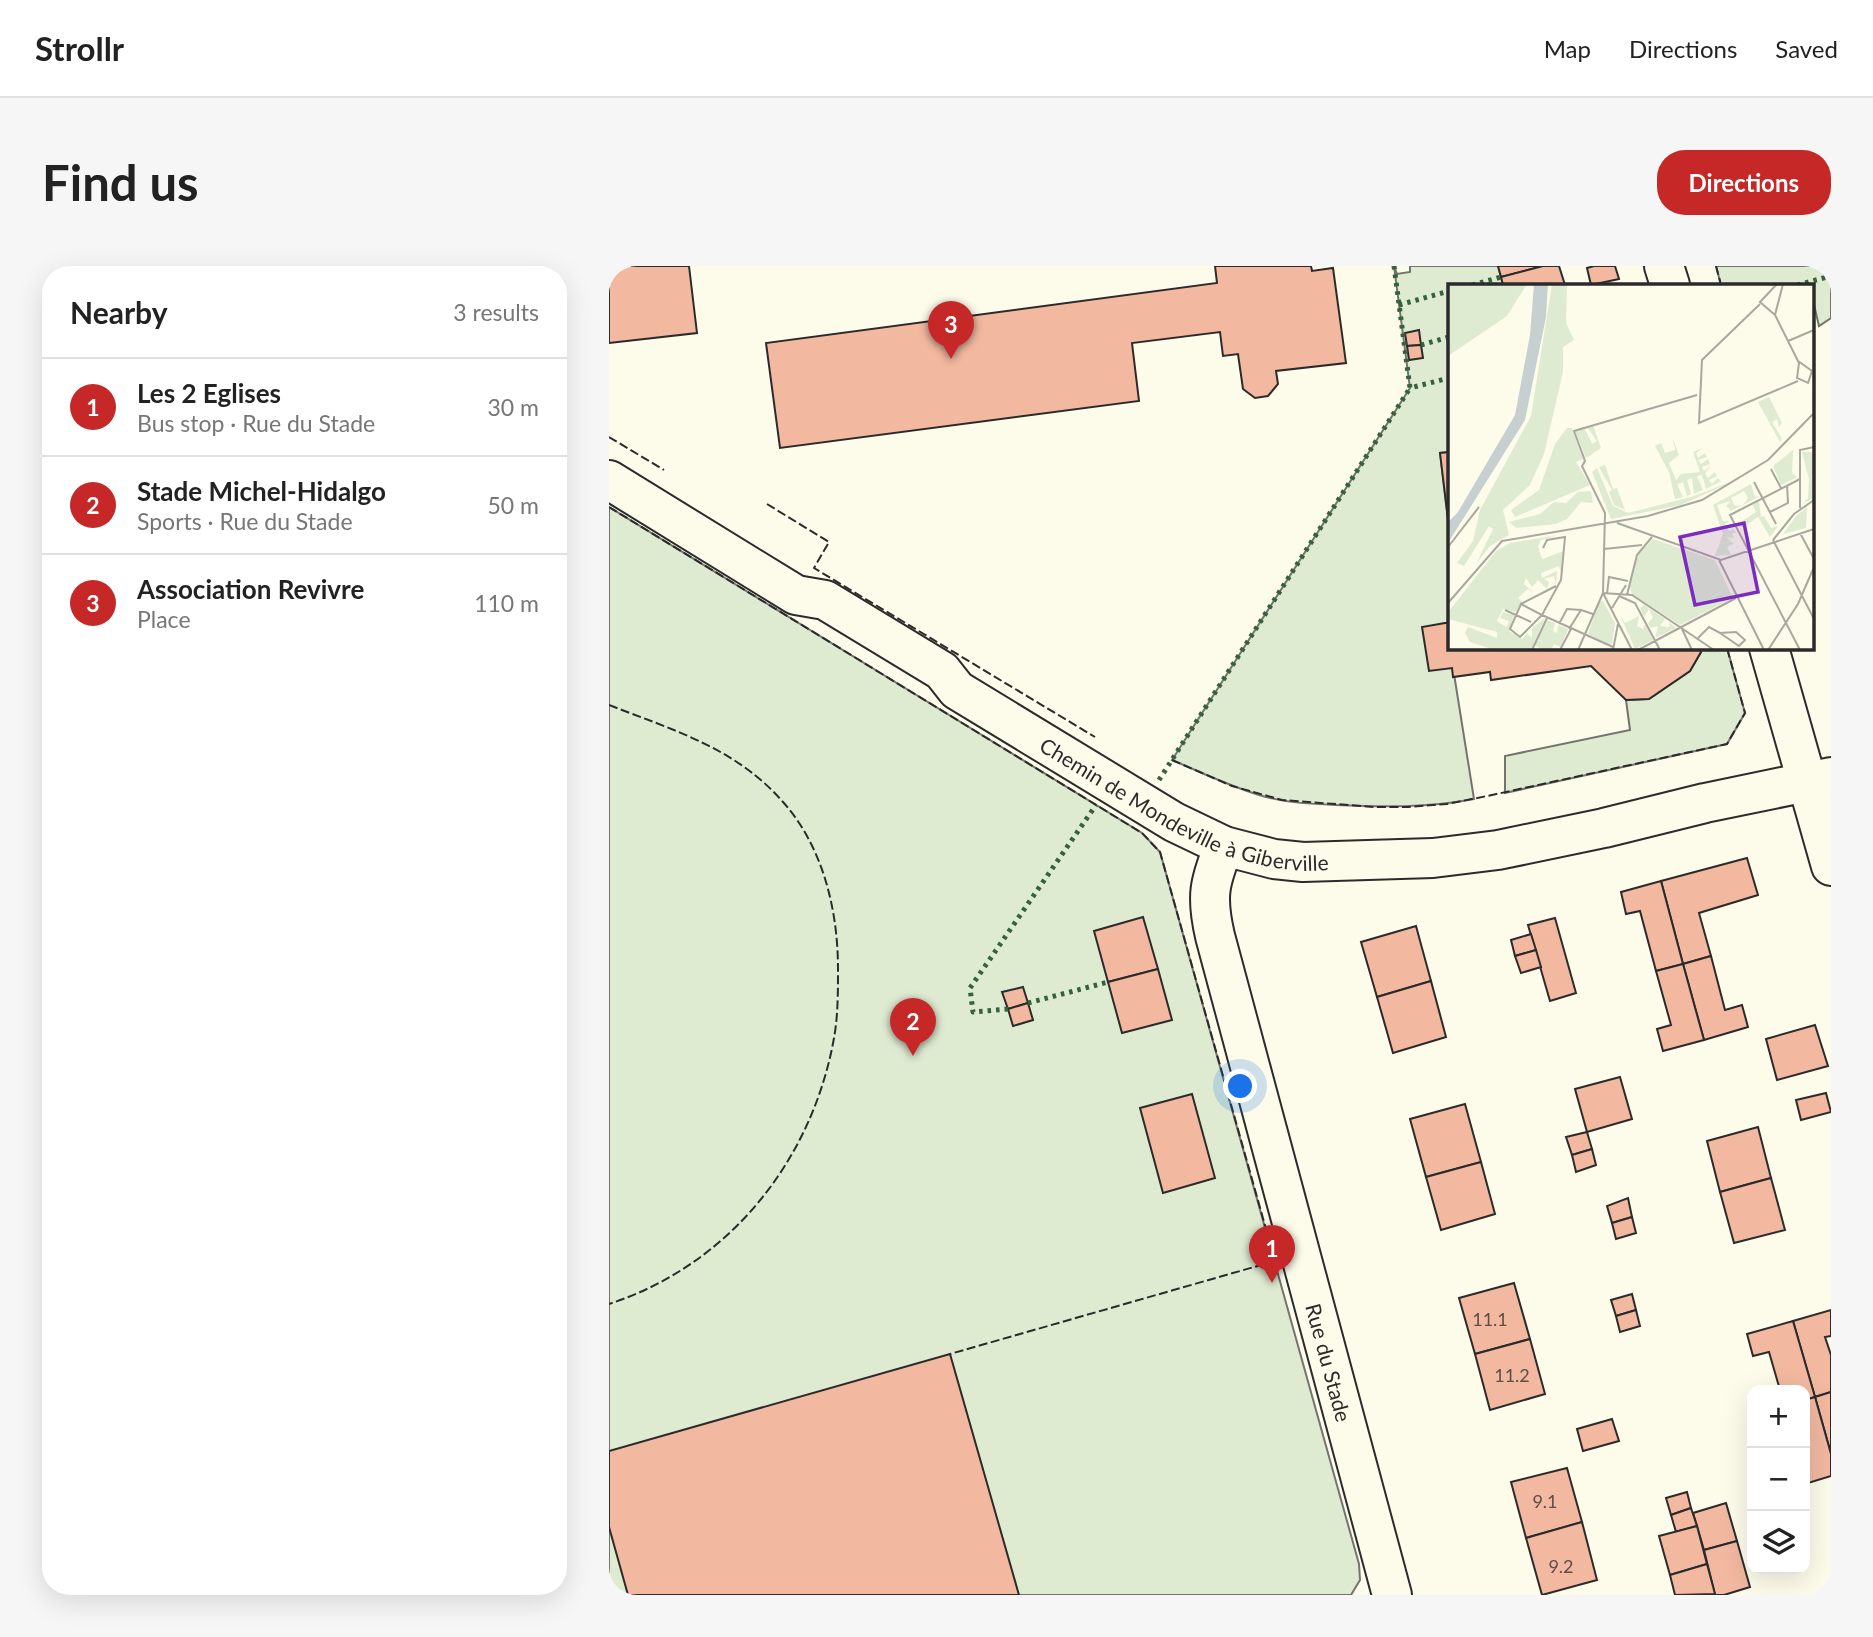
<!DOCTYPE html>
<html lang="en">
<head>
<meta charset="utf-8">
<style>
	:root { --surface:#fff; --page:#f6f6f6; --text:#222; --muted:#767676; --line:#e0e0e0; --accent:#c62828 }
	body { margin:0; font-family:Lato,sans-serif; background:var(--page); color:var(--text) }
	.controls { position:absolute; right:21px; bottom:21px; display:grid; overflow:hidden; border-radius:14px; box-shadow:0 7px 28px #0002 }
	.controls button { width:63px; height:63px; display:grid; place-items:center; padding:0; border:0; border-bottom:2px solid var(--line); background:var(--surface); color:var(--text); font:35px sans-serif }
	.you { position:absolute; left:632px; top:821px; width:24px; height:24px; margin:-18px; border:5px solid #fff; border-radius:50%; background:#1a73e8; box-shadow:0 0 0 10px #1a73e833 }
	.badge { display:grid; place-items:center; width:46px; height:46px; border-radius:50%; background:var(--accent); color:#fff; font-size:23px; font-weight:700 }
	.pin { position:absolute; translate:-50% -58px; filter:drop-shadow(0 2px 4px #0008) }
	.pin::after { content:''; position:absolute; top:37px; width:24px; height:21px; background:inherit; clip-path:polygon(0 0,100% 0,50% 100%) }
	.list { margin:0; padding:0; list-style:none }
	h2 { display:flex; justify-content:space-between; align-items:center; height:91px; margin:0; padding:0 28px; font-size:30px }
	h2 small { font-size:23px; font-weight:400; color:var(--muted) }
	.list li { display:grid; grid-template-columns:46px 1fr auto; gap:21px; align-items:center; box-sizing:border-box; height:98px; padding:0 28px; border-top:2px solid var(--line) }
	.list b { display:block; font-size:26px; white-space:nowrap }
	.list p { margin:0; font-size:23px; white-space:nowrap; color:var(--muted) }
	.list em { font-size:23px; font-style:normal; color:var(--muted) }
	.icon { flex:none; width:38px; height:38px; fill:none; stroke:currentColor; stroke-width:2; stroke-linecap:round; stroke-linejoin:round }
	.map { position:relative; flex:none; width:1222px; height:1329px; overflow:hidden; border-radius:28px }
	header { display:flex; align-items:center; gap:42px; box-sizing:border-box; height:98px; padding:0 35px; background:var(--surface); border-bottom:2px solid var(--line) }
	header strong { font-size:33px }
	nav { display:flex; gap:38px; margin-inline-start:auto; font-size:24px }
	.intro { display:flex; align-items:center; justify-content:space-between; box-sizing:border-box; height:168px; padding:0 42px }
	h1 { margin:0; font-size:49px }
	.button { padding:18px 32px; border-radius:28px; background:var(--accent); color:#fff; font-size:24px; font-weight:700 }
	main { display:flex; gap:42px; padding:0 42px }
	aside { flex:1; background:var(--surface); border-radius:28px; box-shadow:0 7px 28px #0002 }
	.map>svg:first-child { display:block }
</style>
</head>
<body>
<header>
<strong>Strollr</strong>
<nav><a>Map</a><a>Directions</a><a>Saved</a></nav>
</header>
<div class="intro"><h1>Find us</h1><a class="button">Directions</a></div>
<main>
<aside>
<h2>Nearby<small>3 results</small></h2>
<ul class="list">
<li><span class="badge">1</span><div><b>Les 2 Eglises</b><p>Bus stop · Rue du Stade</p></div><em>30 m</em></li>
<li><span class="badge">2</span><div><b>Stade Michel-Hidalgo</b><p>Sports · Rue du Stade</p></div><em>50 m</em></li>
<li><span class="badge">3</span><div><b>Association Revivre</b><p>Place</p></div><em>110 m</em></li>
</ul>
</aside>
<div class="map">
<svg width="1222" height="1329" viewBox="0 0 1222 1329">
	<rect width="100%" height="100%" fill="#fdfbea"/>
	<!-- green -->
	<g fill="#deebd1" stroke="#74746e" stroke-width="2">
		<path d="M785,0L788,8L801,6V0H889L894,19H840V186L831,187L840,262V357L837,358L865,533C819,542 773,541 726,539C703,538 680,537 657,531C624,522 594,507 563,494L801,122Z"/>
		<path d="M1107,0H1222V52L1210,60L1203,30V19H1112Z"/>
		<path d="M0,241L533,567L551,586L750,1298L751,1314L742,1329H0Z"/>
		<path d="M1091,382H1118L1136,447L1118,478L896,527V490L1021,464L1017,434L1040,433L1081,405L1092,386Z"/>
	</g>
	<!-- building -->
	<g fill="#f2b8a0" stroke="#2b2b2b" stroke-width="2">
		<path d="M0,0H80L88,67L0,77Z"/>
		<path d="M606,0H702L703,5L724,2L737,97L667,105L669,118L659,130L646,132L634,123L629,88L614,90L611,66L523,77L530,135L171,182L157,77L608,17Z"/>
		<path d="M889,0H934L892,11Z"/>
		<path d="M934,0H950L956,19H894L892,11Z"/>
		<path d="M985,0H1006L1010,13L982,19L978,2Z"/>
		<path d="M810,64L812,79L798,80L796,67Z"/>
		<path d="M812,79L814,92L800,94L798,80Z"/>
		<path d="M840,186V262L831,187Z"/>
		<path d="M836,357H840V382H1091L1092,386L1081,405L1040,433L1017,434L982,400L882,414L881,406L844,411L843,402L820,405L813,361Z"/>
		<path d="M1138,592L1149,629L1090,647L1102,690L1074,698L1052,615Z"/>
		<path d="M1052,615L1074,698L1047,705L1031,645L1017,648L1012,626Z"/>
		<path d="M534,651L549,703L499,716L485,665Z"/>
		<path d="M946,652L967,727L941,735L919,659Z"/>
		<path d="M807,660L822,715L768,731L752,676Z"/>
		<path d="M922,668L927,684L906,690L902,674Z"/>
		<path d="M927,684L932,701L912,707L906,690Z"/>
		<path d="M1102,690L1116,744L1133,739L1139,761L1095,774L1074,698Z"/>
		<path d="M1074,698L1095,774L1054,785L1048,763L1062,759L1047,705Z"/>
		<path d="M549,703L563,754L513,767L499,716Z"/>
		<path d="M822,715L837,771L784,787L768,731Z"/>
		<path d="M414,721L419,737L399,743L393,726Z"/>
		<path d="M419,737L424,754L404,760L399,743Z"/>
		<path d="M1206,759L1219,800L1168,814L1157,773Z"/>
		<path d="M1011,811L1023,853L978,866L966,823Z"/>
		<path d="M1217,827L1222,846L1192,854L1187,834Z"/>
		<path d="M583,828L606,912L554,927L531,842Z"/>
		<path d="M856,838L872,896L817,911L801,853Z"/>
		<path d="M1149,861L1162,912L1111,926L1098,875Z"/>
		<path d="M978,866L983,883L963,889L957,871Z"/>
		<path d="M983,883L987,899L967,906L963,889Z"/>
		<path d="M872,896L886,948L832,964L817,911Z"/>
		<path d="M1162,912L1176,964L1125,977L1111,926Z"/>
		<path d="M1019,932L1023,951L1003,957L998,940Z"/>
		<path d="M1023,951L1027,967L1007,973L1003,957Z"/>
		<path d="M905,1017L921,1073L866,1088L850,1032Z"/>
		<path d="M1023,1028L1027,1044L1007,1050L1002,1034Z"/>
		<path d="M1027,1044L1031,1060L1011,1066L1007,1050Z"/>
		<path d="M1222,1044V1070L1216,1071L1222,1089V1126L1206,1131L1184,1055Z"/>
		<path d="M1184,1055L1206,1131L1196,1134V1124H1171L1160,1086L1144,1090L1138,1068Z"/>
		<path d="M921,1073L936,1128L881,1144L866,1088Z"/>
		<path d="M341,1088L410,1329H19L0,1261V1185Z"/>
		<path d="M1222,1126V1188L1206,1131Z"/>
		<path d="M1206,1131L1222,1188V1210L1196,1218V1134Z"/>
		<path d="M1003,1153L1010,1175L974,1185L968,1163Z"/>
		<path d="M958,1202L973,1256L917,1272L902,1216Z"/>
		<path d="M1078,1226L1082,1242L1062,1249L1057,1232Z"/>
		<path d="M1117,1237L1128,1275L1095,1284L1084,1247Z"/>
		<path d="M1082,1242L1088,1260L1067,1266L1062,1249Z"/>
		<path d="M973,1256L988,1314L933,1329L917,1272Z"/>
		<path d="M1088,1260L1098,1298L1061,1309L1050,1270Z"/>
		<path d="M1128,1275L1141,1321L1115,1329H1106L1095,1284Z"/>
		<path d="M1098,1298L1106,1328L1066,1329L1061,1309Z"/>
	</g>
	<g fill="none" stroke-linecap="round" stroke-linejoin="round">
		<defs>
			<g id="minor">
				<path d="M1055,0L1061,19"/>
				<path id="s1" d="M0,214L187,329L216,334L333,405L348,424L565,556L615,580L665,593L694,596L824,592L889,584L995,562L1096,537L1222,511"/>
				<path d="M1160,382L1222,600"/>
				<path id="s2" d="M615,580C600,617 597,631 606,670L783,1329"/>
			</g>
		</defs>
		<!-- minor casing -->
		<use href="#minor" stroke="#2b2b2b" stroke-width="42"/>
		<!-- minor -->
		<use href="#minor" stroke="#fdfbea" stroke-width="38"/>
		<!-- hedge -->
		<g stroke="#34623c" stroke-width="5" stroke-dasharray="3.5 5" stroke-linecap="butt">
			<path d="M785,0L801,122L840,112"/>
			<path d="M863,19L892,11"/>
			<path d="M1188,19L1222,10"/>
			<path d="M790,39L840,25"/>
			<path d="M812,79L840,71"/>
			<path d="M550,514L801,122"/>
			<path d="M419,737L499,716"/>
			<path d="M399,743L364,746L361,722L487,539"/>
		</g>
		<!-- fence -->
		<g stroke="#2b2b2b" stroke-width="2" stroke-dasharray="9 3.5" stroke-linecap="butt">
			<path d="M1107,0L1112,19"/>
			<path d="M0,171L55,204"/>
			<path d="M158,238L220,276L205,302L486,471"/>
			<path d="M0,241L533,567L551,586L666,995L341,1088"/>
			<path d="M0,439C64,464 127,482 174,536C214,581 229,644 229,703C229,726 229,750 225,772C203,895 120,999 0,1038"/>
			<path d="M563,494L623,520L673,534L766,541H799L838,538L883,529L1118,478L1136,447L1118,382"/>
		</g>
	</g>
	<g text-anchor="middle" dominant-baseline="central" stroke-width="5" stroke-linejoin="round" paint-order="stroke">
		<!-- number labels -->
		<g font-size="18" fill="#5d4e48">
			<text x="881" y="1053">11.1</text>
			<text x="903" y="1109">11.2</text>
			<text x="936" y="1235">9.1</text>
			<text x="952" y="1300">9.2</text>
		</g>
		<!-- street labels -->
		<g font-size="21" fill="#2b2b2b" stroke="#fdfbea">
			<text stroke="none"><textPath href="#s1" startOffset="668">Chemin de Mondeville à Giberville</textPath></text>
			<text stroke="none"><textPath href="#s2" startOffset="534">Rue du Stade</textPath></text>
		</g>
	</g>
	<!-- overview -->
	<g transform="translate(839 18)">
		<rect width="366" height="366" fill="#fdfbea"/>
		<path d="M0,0H79L59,32L0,72ZM104,0H119L118,39L126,56L115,63V88L96,170L82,201L55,226L61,251L42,262L28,280L45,245L41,242L16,282L9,279L25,257L32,226L83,132ZM321,113L334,139L331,143L329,135L324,138L334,155L332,158L310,118ZM145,141L153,164L138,174L127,147L136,143L144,160L149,157L139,143ZM119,144H124L135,175L128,178L142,201L67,233L63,226L91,206L107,160ZM225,155L231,171L221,179L228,196L233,190L252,188L245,168L255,164L248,169L250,174L257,169L259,173L250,176L253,180L260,175L262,180L254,183L256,187L263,182L257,189L260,194L267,188L269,192L261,196L264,200L270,194L273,197L258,205L254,191L249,192L255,206L246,210L244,194L239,196L243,210L239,212L235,198L229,200L235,213L227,215L221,188L207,162L213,159L217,169L227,166ZM345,166L344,189L349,193L333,201L325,182ZM354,168H366V214L354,220L360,214L361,195ZM157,181L165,205L169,204L177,226L166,221L161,208L164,206L151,183ZM149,184L165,222L180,229L243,213L290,195L233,221L163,235L144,188ZM303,200L307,213L312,212L295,221L300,214L296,207L283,214L287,222L294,221L283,227L278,222L283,217L269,221L275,237H281L277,240L281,247L286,245L288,249H284L286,254L278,253L286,260L279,263L283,271L267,272L275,250L265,221ZM143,207L145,219L133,218L119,235L108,240L68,244L61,238L92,230L106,218L118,219L130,208ZM311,217L313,233L316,232L323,244L330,242L322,253L310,233L296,243L288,241L308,228L305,221ZM359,223L358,244L335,250L348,232ZM110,251L93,256L90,262L94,275L116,267L113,289L111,282L93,289L94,294L109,287L108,301L106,292L96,295L101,298L99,305L90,296L84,303L78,294L76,300L86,309L80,305L70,314L74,317L68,328L55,325L49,337L58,343L61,337L52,334L55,328L66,331L61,347L74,355L79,349L84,354V344L97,334L83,366H46L22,358L17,349L20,343L49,354V348L0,335L1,327L48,267L62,259ZM205,255L267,276L285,314L232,341L184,310L181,300L190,271ZM155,317L167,339L164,360L160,361L140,350L151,318ZM196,321L217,335L212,342L222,343L221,338L228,344L207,354L210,342L202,344L200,339L205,334L201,325L196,333L192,324ZM172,331L177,339L191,332L189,342L195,345L197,340L205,356L187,365ZM99,336L107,339L105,347L109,349L110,341L120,345L113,363L106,360L103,366H94L87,361L90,356L97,360L90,355Z" fill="#deebd1"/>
		<path d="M86,0H100L98,33L77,136L0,259V238L10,228L67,131L82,51Z" fill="#c7d0d0"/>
		<path fill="none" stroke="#a9a89e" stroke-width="2" d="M335,0L327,31L351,79L349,94L360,99L364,87L350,77M312,20L254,76L251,139L350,97M327,31L312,18L329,0M340,57L366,46M323,185L333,204M352,195L282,231L352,366M306,198L328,240M352,224V166L366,163M322,228L340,219L339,201M169,239L273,276L366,245M352,249L366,275M325,256L366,335M325,256L346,230L366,216M0,263L31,223M95,264L99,256L117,253L113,296L94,331L165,363M156,265L194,261M271,276L316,366M155,309L184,311L266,366M159,310L161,293L180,297M179,311L189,271L204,253M171,312L187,319L212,366M0,319L54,257L200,232L254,216L320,176L366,129M73,320L94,331L72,353L62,345ZM73,320L108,302M164,324L178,301M57,326L83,338M111,340L119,325L133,326M121,345L133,326L145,330M234,345L244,366M250,354L261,343L272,349L288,348L297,356L291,362L272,349M84,366L99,334M112,366L123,345M130,366L155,309M165,366L170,340M184,366L155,309L157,229L134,182L137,177L126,147L249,111M190,366L288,314M320,366L350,320L366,283"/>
		<path fill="#7b2cbf" fill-opacity="0.15" stroke="#7b2cbf" stroke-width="3.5" d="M296,239L310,308L247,321L232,253Z"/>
		<rect width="366" height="366" fill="none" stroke="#2b2b2b" stroke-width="3.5"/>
	</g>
</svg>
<div class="controls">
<button>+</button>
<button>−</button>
<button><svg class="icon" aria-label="layers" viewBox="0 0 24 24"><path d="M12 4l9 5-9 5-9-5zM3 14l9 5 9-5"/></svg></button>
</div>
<div class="you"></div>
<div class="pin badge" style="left:663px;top:1017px">1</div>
<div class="pin badge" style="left:304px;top:790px">2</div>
<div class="pin badge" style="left:342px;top:93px">3</div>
</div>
</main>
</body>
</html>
